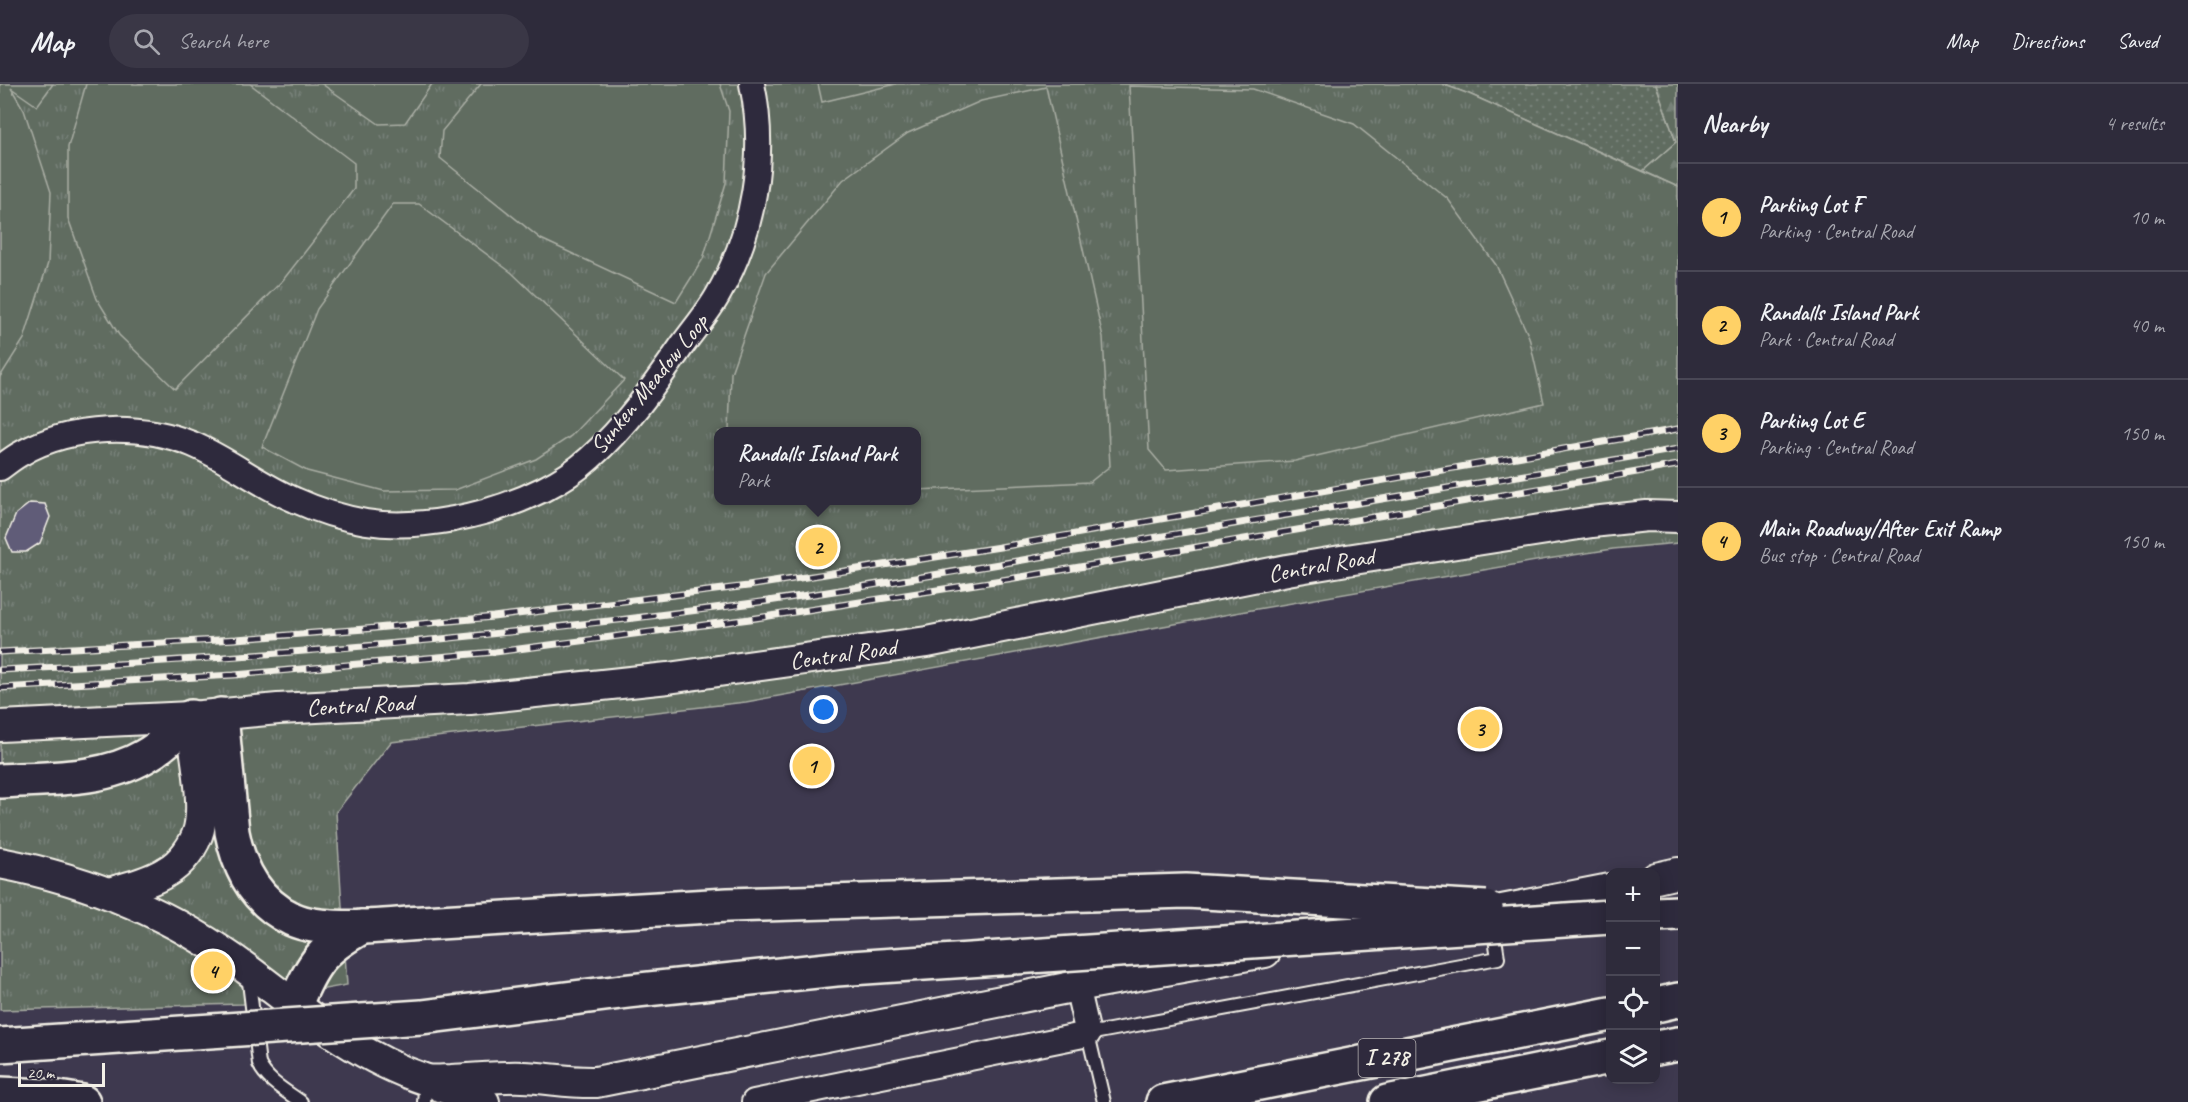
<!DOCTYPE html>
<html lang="en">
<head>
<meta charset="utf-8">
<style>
	:root { --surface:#2e2b3b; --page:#3a3746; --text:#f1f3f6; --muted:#a7a7af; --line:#494755; --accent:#ffd166 }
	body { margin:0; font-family:Caveat,sans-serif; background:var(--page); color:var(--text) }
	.controls { position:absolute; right:18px; bottom:18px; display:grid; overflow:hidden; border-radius:12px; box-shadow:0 3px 15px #0003 }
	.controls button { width:54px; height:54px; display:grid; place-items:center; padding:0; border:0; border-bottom:2px solid var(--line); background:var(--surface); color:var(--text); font:30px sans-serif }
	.scale { position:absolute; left:18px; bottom:15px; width:87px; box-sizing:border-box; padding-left:6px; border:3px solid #f4f1e8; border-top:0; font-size:16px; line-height:21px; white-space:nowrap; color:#f4f1e8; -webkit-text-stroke:4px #2f2a3d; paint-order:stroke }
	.you { position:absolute; left:824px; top:626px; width:21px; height:21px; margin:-15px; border:4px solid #fff; border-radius:50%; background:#1a73e8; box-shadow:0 0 0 9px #1a73e833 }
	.badge { display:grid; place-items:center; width:39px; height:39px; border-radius:50%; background:var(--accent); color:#111; font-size:20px; font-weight:700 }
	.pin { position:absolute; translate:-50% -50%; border:3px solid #fff; box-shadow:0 2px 6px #0006 }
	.popup { position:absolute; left:714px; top:343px; width:207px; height:78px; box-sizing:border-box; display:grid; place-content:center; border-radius:12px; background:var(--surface); filter:drop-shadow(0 2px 4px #0005); font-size:20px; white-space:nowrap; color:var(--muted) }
	.popup b { font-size:22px; color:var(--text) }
	.popup::after { content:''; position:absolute; left:50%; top:100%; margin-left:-12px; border:12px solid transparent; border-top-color:var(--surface) }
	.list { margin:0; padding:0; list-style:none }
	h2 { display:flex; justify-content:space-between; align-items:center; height:78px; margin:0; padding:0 24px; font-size:26px }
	h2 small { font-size:20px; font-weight:400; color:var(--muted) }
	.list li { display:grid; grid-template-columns:39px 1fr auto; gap:18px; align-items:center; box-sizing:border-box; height:108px; padding:0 24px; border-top:2px solid var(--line) }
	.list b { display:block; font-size:22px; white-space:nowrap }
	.list p { margin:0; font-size:20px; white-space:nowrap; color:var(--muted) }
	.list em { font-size:20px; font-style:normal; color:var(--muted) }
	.icon { flex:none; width:33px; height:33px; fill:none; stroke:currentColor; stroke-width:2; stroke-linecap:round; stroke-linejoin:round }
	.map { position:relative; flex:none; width:1678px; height:1018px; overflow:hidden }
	header { display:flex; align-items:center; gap:36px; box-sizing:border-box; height:84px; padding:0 30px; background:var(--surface); border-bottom:2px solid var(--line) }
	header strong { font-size:28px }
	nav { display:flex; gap:33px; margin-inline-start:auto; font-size:21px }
	.search { width:420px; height:54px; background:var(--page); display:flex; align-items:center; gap:15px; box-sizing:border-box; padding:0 21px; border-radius:33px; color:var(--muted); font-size:22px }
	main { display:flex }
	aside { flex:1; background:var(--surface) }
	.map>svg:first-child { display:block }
</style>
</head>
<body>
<header>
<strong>Map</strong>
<div class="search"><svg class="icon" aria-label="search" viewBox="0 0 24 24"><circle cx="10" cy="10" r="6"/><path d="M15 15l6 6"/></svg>Search here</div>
<nav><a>Map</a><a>Directions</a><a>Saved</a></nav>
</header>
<main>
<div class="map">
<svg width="1678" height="1018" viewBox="0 0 1678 1018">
	<defs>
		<pattern id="grass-dots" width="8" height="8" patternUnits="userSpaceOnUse" patternTransform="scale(1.5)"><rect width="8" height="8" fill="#606c61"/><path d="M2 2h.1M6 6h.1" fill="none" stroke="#778178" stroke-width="1.8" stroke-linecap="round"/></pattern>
		<pattern id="forest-firs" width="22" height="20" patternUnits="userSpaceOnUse" patternTransform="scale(1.5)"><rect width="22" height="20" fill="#606c61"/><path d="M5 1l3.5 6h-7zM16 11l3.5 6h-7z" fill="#778178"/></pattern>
		<pattern id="park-tufts" width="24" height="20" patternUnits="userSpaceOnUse" patternTransform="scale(1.5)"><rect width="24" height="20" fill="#606c61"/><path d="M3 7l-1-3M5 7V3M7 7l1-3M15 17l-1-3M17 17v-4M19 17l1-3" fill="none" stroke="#778178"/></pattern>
	</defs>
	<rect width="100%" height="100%" fill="#3e394f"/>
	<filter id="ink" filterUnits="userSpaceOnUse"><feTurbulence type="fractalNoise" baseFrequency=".0167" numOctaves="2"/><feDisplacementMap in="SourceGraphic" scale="12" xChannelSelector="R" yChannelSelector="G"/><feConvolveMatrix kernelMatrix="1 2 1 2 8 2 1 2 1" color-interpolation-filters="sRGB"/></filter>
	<g filter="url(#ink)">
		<!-- grass -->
		<path fill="url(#grass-dots)" stroke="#aaaea4" stroke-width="1.5" d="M1442,0H1656L1676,58L1643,87L1469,10Z"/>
		<!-- forest -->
		<path fill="url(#forest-firs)" stroke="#aaaea4" stroke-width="1.5" d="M1656,0H1678V103L1643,87L1676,58Z"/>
		<!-- park -->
		<path fill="url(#park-tufts)" stroke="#aaaea4" stroke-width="1.5" fill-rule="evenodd" d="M0,0H1442L1469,10L1678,103V459L1613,465L1547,475L1257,525L746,618L391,658L336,728L347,901L243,920L0,926ZM719,348H917V416H719Z"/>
		<!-- garden -->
		<g fill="#606c61" stroke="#aaaea4" stroke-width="1.5">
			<path d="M0,0H53L37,22L11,4L24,26L51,108L48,179L24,255L0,293Z"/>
			<path d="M86,0H250L354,79V105L283,196L175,305L119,251L97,215L68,134V63Z"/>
			<path d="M322,0H432L405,39L379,40Z"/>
			<path d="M481,0H720L729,27L726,99L703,175L676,218L541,155L440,74L442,47Z"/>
			<path d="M818,0H896L822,18Z"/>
			<path d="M1129,2L1253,5L1354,40L1448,115L1496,181L1529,253L1544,319L1295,377L1166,386L1149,366Z"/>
			<path d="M1046,3L1103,253L1110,382L1090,398L917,406V348L729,347L731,289L766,189L843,96L908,49L981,17Z"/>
			<path d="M393,120H419L512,189L624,296L571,352L536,375L455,406L384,407L307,387L262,363L317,225Z"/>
		</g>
		<!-- building -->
		<path fill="#615b78" stroke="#f4f1e8" stroke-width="1.5" d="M30,419L45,420L50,433L40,459L26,468H12L6,454L16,430Z"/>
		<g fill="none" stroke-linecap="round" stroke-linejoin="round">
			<defs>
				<g id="service">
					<path d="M248,890L259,980C267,997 286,1007 301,1018"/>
					<path d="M424,1018L426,996"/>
					<path d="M1104,1018L1088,950L1498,874L1493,841"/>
				</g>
				<g id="minor">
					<path d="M0,384C7,379 14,373 22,369C71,341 140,339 192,360C228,375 259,401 295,416C317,426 342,434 366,438C435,449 539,421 590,374C626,342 654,302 681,263C693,246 708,229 718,211C754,148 767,71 752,0"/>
					<path d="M754,1018L1088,950L1077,902"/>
				</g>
				<g id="tertiary">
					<path d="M0,642L191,633L278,625L470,615L668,594L927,558L1287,486L1347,476L1592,438L1647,432L1678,433"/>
					<path d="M0,779C90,796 174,831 248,886C303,927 357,973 424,995C432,998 443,996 451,996C475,995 500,992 523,993C548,994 571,999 596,998L1077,902L1265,868"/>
					<path d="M1656,794L1678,789"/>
					<path d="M109,809C128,803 149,799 166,788C181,780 195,761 199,745C206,716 194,664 191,633"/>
					<path d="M1481,830L1610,805"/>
					<path d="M440,1002L484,1018"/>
				</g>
				<g id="motorway">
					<path d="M221,631L232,748C239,785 256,818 292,835C325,850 387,841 423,839C472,836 521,833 570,830"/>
					<path d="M0,697C48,694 103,697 145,672C163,662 177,647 191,633"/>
					<path d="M1656,830L1678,829"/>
					<path d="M295,921C312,879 322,865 362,843"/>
					<path d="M1656,921L1678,916"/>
					<path d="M1656,964L1678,960"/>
					<path d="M0,1010L46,1012L83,1018"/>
					<path d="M1163,1018L1610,930"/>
					<path d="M1387,1018L1610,973"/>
				</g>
			</defs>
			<!-- service casing -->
			<use href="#service" stroke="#f4f1e8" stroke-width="16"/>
			<!-- minor casing -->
			<use href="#minor" stroke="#f4f1e8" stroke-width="28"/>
			<!-- tertiary casing -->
			<use href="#tertiary" stroke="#f4f1e8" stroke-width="34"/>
			<!-- motorway casing -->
			<use href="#motorway" stroke="#f4f1e8" stroke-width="38"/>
			<!-- service -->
			<use href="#service" stroke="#2f2a3d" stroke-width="12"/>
			<!-- minor -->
			<use href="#minor" stroke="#2f2a3d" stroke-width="24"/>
			<!-- tertiary -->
			<use href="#tertiary" stroke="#2f2a3d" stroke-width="30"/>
			<!-- motorway -->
			<use href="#motorway" stroke="#2f2a3d" stroke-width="33"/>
			<defs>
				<g id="rail">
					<path d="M0,568L236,555L365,545L493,533L748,502L1000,463L1678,345"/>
					<path d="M0,586C250,575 498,553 746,520C870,503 993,481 1116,460C1303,428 1491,397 1678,365"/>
					<path d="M0,604L234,591L495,568L750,535L1021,493L1678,381"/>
				</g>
			</defs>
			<!-- rail casing -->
			<use href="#rail" stroke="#f4f1e8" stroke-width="7"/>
			<!-- rail -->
			<use href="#rail" stroke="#2f2a3d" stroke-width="4.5" stroke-dasharray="14" stroke-linecap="butt"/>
			<defs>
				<g id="motorway-bridge">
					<path d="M570,830L728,821L1186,807L1486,824"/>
					<path d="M0,961L422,933L629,907L836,885L1610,833"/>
				</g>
			</defs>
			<!-- motorway-bridge casing -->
			<use href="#motorway-bridge" stroke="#f4f1e8" stroke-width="38" stroke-linecap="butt"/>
			<!-- motorway-bridge -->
			<use href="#motorway-bridge" stroke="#2f2a3d" stroke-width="33"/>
		</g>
	</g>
	<g text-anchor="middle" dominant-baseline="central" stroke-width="4.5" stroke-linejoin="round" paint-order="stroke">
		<!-- shield labels -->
		<rect fill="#2f2a3d" stroke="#b9b5b5" stroke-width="1.5" x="1358.5" y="955" width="57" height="38" rx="4.5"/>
		<g font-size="22" font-weight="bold" fill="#f4f1e8">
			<text x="1387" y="974">I 278</text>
		</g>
		<!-- street labels -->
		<g font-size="24" fill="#f4f1e8" stroke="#2f2a3d">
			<text transform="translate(649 300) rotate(-51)">Sunken Meadow Loop</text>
			<text transform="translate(1321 481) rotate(-10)">Central Road</text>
			<text transform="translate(843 570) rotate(-8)">Central Road</text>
			<text transform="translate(360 621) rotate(-3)">Central Road</text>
		</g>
	</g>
</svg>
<div class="controls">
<button>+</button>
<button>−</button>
<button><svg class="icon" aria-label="locate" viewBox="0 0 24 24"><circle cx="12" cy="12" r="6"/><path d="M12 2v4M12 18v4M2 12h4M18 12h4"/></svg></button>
<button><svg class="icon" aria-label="layers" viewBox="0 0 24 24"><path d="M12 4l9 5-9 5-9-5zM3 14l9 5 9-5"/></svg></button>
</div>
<div class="scale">20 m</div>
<div class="you"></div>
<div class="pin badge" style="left:812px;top:682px">1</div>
<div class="pin badge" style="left:818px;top:463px">2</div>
<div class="popup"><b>Randalls Island Park</b>Park</div>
<div class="pin badge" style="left:1480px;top:645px">3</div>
<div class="pin badge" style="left:213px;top:887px">4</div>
</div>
<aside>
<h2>Nearby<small>4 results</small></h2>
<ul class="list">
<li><span class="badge">1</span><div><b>Parking Lot F</b><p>Parking · Central Road</p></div><em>10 m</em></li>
<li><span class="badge">2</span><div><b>Randalls Island Park</b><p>Park · Central Road</p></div><em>40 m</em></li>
<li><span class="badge">3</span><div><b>Parking Lot E</b><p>Parking · Central Road</p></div><em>150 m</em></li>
<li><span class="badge">4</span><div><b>Main Roadway/After Exit Ramp</b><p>Bus stop · Central Road</p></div><em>150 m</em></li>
</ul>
</aside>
</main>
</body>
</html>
